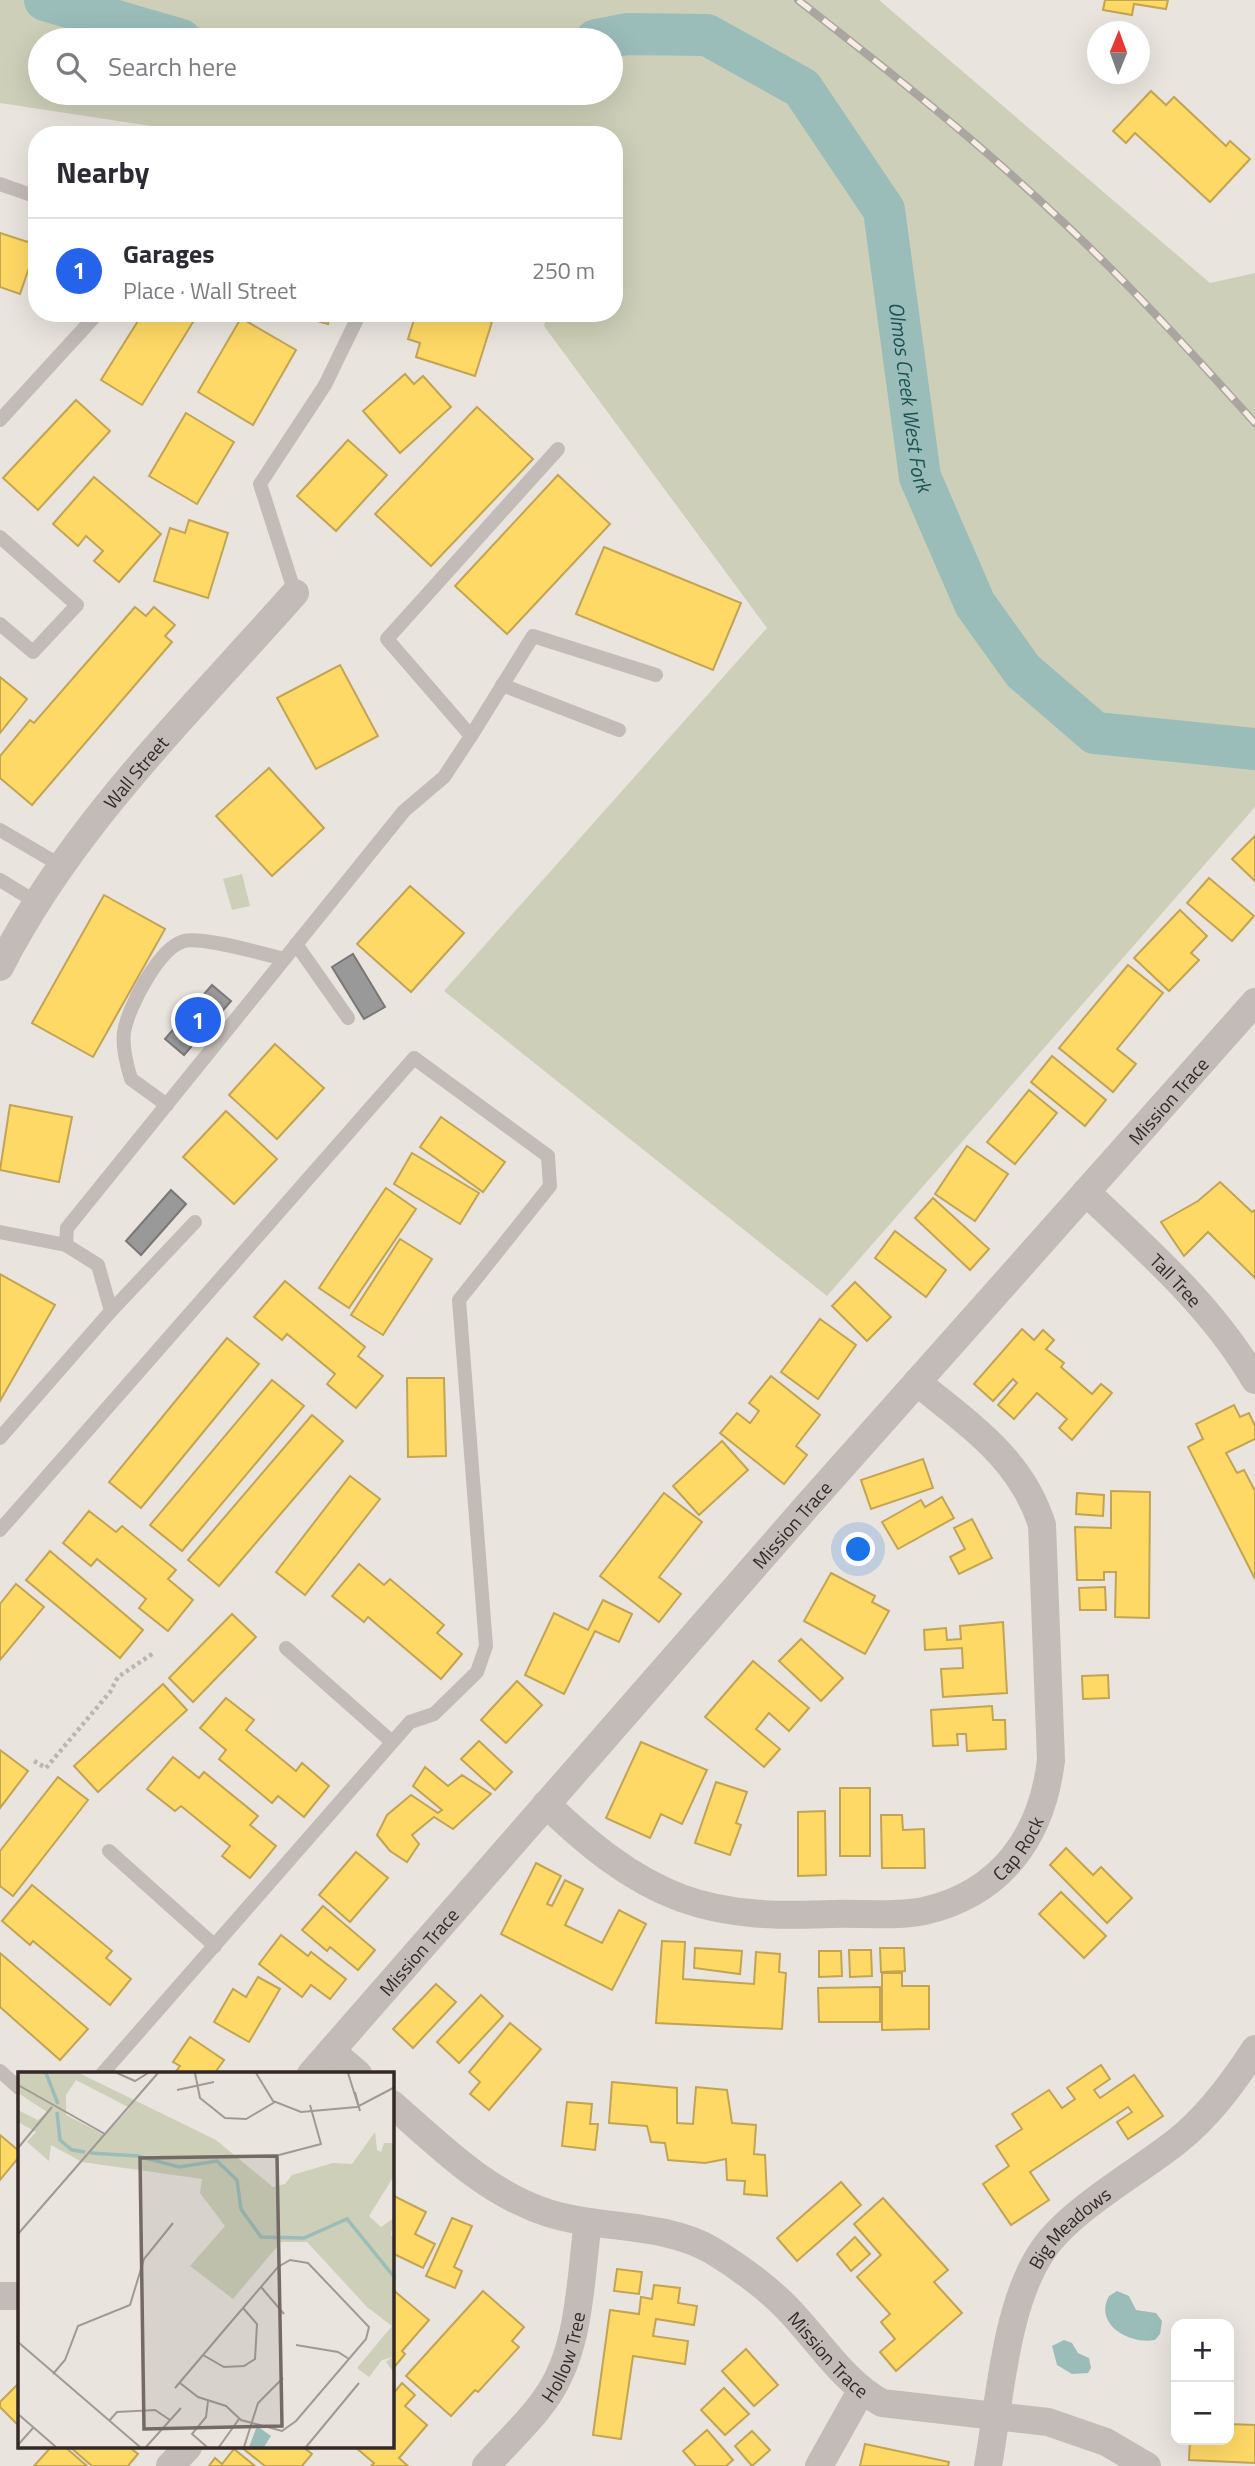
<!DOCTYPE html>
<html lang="en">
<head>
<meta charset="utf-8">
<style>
	:root { --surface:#fff; --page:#f2f2f3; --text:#2b2b33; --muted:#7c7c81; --line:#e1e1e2; --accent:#2563eb }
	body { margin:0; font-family:"Titillium Web",sans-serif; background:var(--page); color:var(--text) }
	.controls { position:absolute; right:21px; bottom:21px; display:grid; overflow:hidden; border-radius:14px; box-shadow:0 7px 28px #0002 }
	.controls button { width:63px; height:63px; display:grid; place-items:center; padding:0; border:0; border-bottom:2px solid var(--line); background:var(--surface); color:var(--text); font:35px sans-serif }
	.compass { position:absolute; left:1087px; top:21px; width:63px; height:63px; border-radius:50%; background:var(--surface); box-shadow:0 7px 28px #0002; rotate:1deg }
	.you { position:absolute; left:859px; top:1550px; width:24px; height:24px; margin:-18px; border:5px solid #fff; border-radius:50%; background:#1a73e8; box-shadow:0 0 0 10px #1a73e833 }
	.badge { display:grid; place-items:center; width:46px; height:46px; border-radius:50%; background:var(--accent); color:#fff; font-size:23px; font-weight:700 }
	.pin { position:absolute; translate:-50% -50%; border:4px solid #fff; box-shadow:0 2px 7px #0006 }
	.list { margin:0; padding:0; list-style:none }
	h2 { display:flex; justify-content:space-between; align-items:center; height:91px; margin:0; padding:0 28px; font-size:30px }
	h2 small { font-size:23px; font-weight:400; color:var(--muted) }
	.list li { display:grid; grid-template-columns:46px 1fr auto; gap:21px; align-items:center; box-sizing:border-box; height:105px; padding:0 28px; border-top:2px solid var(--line) }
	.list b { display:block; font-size:26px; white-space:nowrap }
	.list p { margin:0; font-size:23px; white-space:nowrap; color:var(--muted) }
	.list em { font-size:23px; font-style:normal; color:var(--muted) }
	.icon { flex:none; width:38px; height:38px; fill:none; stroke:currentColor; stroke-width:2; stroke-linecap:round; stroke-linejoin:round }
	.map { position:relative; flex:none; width:1255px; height:2466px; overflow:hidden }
	.search { position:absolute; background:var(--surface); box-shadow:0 7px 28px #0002; left:28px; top:28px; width:595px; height:77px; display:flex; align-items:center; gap:18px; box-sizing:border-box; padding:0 24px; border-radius:38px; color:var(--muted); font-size:26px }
	.panel { position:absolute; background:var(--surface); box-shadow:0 7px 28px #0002; left:28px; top:126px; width:595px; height:196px; border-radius:28px }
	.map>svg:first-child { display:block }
</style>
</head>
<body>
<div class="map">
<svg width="1255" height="2466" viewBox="0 0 1255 2466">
	<rect width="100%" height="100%" fill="#eae4de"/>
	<!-- green -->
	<g fill="#cdcfb8" fill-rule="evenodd">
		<path d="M0,0H879L1210,283L1255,273V807L827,1296L444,991L767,628L544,326L548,313H614V135L204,134L0,103ZM40,40H611V93H40Z"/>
		<path d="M242,874L250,906L232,910L223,879Z"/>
	</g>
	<!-- water -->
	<g fill="#9abdba">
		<path d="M1117,2291L1129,2296L1136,2310L1156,2313L1162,2321L1160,2334L1155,2340C1131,2345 1093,2325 1109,2296Z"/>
		<path d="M1064,2340L1072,2343L1078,2353L1089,2358L1091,2368L1088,2373L1072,2374L1057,2365L1052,2346Z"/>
	</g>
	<!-- homes -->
	<g fill="#ffd966" stroke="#c2a453" stroke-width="2">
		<path d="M1105,0H1168L1166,9L1134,4L1132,15L1103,10Z"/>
		<path d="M1151,91L1166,105L1174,97L1226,146L1230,141L1250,159L1210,202L1135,133L1126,143L1113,131Z"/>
		<path d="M0,233L37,245L20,294L0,287Z"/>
		<path d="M143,313L198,314L142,405L101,380Z"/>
		<path d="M288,313H330L328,324Z"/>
		<path d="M416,313L429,316L430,313H466L492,322L475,376L416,357L420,343L408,339Z"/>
		<path d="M241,318L296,350L253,425L198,392Z"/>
		<path d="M405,374L414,384L423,376L451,407L400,453L363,411Z"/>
		<path d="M76,400L110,431L38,510L3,478Z"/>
		<path d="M477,407L533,459L431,566L375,514Z"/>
		<path d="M186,413L234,442L197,504L149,476Z"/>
		<path d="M348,440L387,475L336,531L297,496Z"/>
		<path d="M558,475L610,524L507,634L455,586Z"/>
		<path d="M94,477L161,534L119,582L94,561L103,551L86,536L78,546L53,524Z"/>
		<path d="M189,520L228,533L208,598L154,581L170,528L185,533Z"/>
		<path d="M604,547L741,603L713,670L576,614Z"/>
		<path d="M135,607L146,616L154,607L175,625L165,636L172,642L32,805L0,778V756L30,720L34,723Z"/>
		<path d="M340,665L378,736L316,769L277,698Z"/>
		<path d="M0,677L27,699L0,733Z"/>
		<path d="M269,768L324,828L272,876L216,816Z"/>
		<path d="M1255,836V881L1232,859Z"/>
		<path d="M1209,878L1254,916L1232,941L1187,903Z"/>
		<path d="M410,886L464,933L411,992L357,944Z"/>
		<path d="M104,895L165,929L93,1057L32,1023Z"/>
		<path d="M1180,910L1207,936L1191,953L1199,960L1169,991L1134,958Z"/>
		<path d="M1128,965L1163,993L1117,1049L1136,1064L1113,1092L1059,1048Z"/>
		<path d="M275,1044L324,1088L277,1139L229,1095Z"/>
		<path d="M1052,1056L1106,1100L1085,1126L1031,1082Z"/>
		<path d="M1029,1090L1057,1113L1015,1164L987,1142Z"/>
		<path d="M10,1105L72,1117L59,1182L0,1170Z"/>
		<path d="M226,1111L277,1159L234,1204L183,1157Z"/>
		<path d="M441,1117L505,1162L483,1192L420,1147Z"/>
		<path d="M967,1146L1008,1174L975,1221L935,1194Z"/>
		<path d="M412,1153L479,1193L460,1224L394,1184Z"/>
		<path d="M1220,1182L1252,1212L1255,1210V1278L1208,1232L1184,1256L1161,1222L1198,1201Z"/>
		<path d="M386,1188L416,1209L349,1308L319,1288Z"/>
		<path d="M933,1198L989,1249L970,1270L915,1218Z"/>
		<path d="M895,1231L946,1270L926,1297L875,1258Z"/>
		<path d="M400,1239L432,1259L383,1335L351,1315Z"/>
		<path d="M0,1274L55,1305L0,1401Z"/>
		<path d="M285,1281L365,1347L358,1356L383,1376L356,1408L327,1384L335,1374L287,1334L282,1340L254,1317Z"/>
		<path d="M855,1282L891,1317L867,1341L832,1306Z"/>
		<path d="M820,1319L856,1345L818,1399L781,1372Z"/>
		<path d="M1022,1329L1034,1340L1043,1330L1054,1340L1046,1349L1064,1363L1061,1367L1092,1394L1101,1384L1112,1393L1072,1440L1059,1428L1067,1419L1037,1393L1014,1419L998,1405L1017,1383L1013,1379L993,1401L974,1384Z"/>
		<path d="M227,1338L259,1364L141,1508L109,1482Z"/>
		<path d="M771,1376L820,1415L796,1446L807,1455L784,1484L720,1433L737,1413L750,1423L759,1411L749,1403Z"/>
		<path d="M407,1378H444L446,1456L408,1457Z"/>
		<path d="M272,1380L304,1406L182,1551L150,1525Z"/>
		<path d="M1234,1405L1240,1417L1249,1413L1255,1426V1439L1226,1453L1237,1473L1244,1470L1255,1491V1579L1188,1447L1203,1439L1196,1424Z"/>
		<path d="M312,1415L343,1441L219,1586L188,1560Z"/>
		<path d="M722,1441L748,1470L699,1515L673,1486Z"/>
		<path d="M923,1459L933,1488L871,1509L861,1480Z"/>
		<path d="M350,1476L380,1499L305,1595L276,1572Z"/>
		<path d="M1111,1491L1150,1492L1149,1618L1115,1617L1116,1572H1104V1580H1077L1075,1527L1111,1528Z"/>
		<path d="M664,1493L702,1522L659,1577L681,1594L659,1622L600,1576Z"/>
		<path d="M1077,1493L1104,1495L1103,1516L1076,1514Z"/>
		<path d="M942,1497L954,1518L898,1549L882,1522L921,1500L925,1507Z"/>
		<path d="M89,1511L116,1532L122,1526L176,1570L168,1579L193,1600L168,1631L139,1608L146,1599L97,1559L91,1566L63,1543Z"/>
		<path d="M972,1519L992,1558L959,1574L950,1557L965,1549L954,1528Z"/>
		<path d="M50,1551L143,1630L120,1658L26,1580Z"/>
		<path d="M359,1564L384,1585L390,1579L444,1625L437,1633L462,1654L441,1679L368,1617L364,1622L332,1596Z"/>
		<path d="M831,1573L875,1596L872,1602L889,1611L865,1654L804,1621Z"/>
		<path d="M16,1584L44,1607L0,1660V1604Z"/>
		<path d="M1105,1587L1106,1610H1080L1079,1588Z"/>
		<path d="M603,1600L632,1614L619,1642L595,1631L564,1694L525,1675L554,1613L588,1630Z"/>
		<path d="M232,1614L256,1637L193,1702L169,1678Z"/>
		<path d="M1003,1622L1007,1693L943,1697L941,1669L963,1668L962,1648L925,1650L924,1630L946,1628L947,1640L961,1639L960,1626Z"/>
		<path d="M801,1639L843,1678L821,1701L779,1661Z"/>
		<path d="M753,1661L809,1708L789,1731L769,1713L756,1729L780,1749L764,1767L705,1717Z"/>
		<path d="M1108,1675L1109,1698L1083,1699L1082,1676Z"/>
		<path d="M517,1681L542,1705L506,1743L481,1720Z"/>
		<path d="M163,1684L187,1710L98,1792L74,1766Z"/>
		<path d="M226,1698L254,1720L246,1730L296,1771L302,1763L329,1786L304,1817L278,1796L272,1803L219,1759L226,1750L200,1728Z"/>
		<path d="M992,1706L993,1720H1005L1006,1749L967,1751L966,1734H957L958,1745L933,1746L931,1710Z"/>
		<path d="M479,1741L512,1772L495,1790L461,1759Z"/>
		<path d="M641,1742L707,1770L682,1824L661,1814L650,1838L606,1818Z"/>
		<path d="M0,1750L28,1771L0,1808Z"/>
		<path d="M173,1757L199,1778L204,1772L258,1816L250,1825L276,1846L250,1878L222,1856L230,1846L181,1806L175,1811L147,1789Z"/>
		<path d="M425,1767L448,1786L462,1775L491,1794L453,1829L434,1817L412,1835L419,1844L407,1862L390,1851L377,1835L387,1815L411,1795L438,1813L442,1810L413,1786Z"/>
		<path d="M58,1777L88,1800L13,1896L0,1886V1851Z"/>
		<path d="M716,1782L747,1792L736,1823L741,1825L730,1855L695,1843Z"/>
		<rect x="840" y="1788" width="30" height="68"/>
		<path d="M825,1811L826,1875L798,1876V1812Z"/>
		<path d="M881,1815H902L903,1830L924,1829L925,1868H882Z"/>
		<path d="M1066,1848L1093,1875L1101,1867L1132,1898L1107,1923L1050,1865Z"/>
		<path d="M356,1852L388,1878L350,1922L319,1895Z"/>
		<path d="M536,1863L561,1876L547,1904L552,1906L565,1880L583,1889L565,1925L602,1943L619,1910L646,1924L612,1990L501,1934Z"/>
		<path d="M32,1885L112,1951L106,1958L131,1979L110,2005L33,1941L30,1945L2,1921Z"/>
		<path d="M1061,1892L1106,1936L1084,1958L1039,1914Z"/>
		<path d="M323,1906L375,1950L358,1970L330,1947L327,1951L302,1930Z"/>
		<path d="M281,1935L308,1956L311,1952L346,1979L330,1999L311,1985L302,1997L259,1964Z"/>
		<path d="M662,1941L685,1942L683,1979L754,1984L756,1952L780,1954L779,1972L786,1973L782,2029L656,2023Z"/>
		<path d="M695,1948L742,1951L740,1974L694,1968Z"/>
		<path d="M880,1948H904L905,1971L881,1972Z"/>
		<path d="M849,1950H871L872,1976L850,1977Z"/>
		<path d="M819,1951H841L842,1976L819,1977Z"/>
		<path d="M0,1953L88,2029L60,2060L0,2007Z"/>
		<path d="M882,1973H902V1986H929V2029L882,2030Z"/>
		<path d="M258,1977L280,1989L249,2042L214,2022L233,1989L246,1997Z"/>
		<path d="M436,1984L456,2002L413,2048L393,2029Z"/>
		<path d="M880,1987V2022H819L818,1988Z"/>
		<path d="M481,1995L503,2016L459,2063L437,2042Z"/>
		<path d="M510,2023L541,2049L489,2110L470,2094L480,2082L469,2072Z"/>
		<path d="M190,2037L224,2060L214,2074H174L180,2066L173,2062Z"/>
		<path d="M1101,2065L1110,2079L1094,2090L1100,2098L1134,2075L1163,2116L1128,2139L1117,2122L1132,2112L1128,2107L1030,2172L1049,2200L1011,2225L983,2184L1009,2166L996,2146L1022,2129L1012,2114L1049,2090L1062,2108L1075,2099L1067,2088Z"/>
		<path d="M612,2082L677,2088V2123L693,2124L696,2087L727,2090L732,2123L756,2125L754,2154L765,2155L767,2196L744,2194L745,2181L727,2180L726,2159L705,2163L668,2160L665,2143L651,2142L647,2126L609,2123Z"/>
		<path d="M567,2102L592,2104L590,2124H598L595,2150L562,2146Z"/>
		<path d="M0,2135L19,2151V2157L0,2180Z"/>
		<path d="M841,2182L861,2205L797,2261L777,2238Z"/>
		<path d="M392,2195L426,2212L415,2234L435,2244L423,2268L392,2253Z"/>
		<path d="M883,2198L948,2270L934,2282L962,2313L896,2371L880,2352L895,2339L881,2322L890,2314L857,2277L881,2255L854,2224Z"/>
		<path d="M452,2218L472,2226L454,2267L462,2271L455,2288L426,2276Z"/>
		<path d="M855,2237L870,2254L851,2271L837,2254Z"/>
		<path d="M617,2269L642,2272L639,2294L614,2291Z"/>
		<path d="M654,2285L680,2288L678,2303L697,2306L694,2325L656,2319L653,2336L688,2341L685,2364L633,2356L621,2439L593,2435L610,2310L639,2314L641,2297L652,2299Z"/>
		<path d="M392,2289L429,2320L402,2351L405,2354L392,2370Z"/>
		<path d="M483,2291L524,2327L512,2341L519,2347L478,2392L475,2390L451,2416L406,2376Z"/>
		<path d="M746,2349L778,2385L754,2406L722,2371Z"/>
		<path d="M19,2383V2426L0,2407V2402Z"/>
		<path d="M402,2383L415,2395L405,2406L427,2425L399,2458L408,2466H371L374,2463L355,2447H392V2395Z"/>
		<path d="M724,2388L749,2414L725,2435L701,2410Z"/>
		<path d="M1229,2424L1255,2425V2463L1189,2460L1190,2440H1229Z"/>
		<path d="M707,2430L733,2460L726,2466H696L683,2451Z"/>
		<path d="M752,2431L770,2450L752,2466L735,2446Z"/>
		<path d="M865,2444L949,2462L948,2466H860Z"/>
		<path d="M51,2447H65L87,2466H34Z"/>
		<path d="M70,2447H129L138,2454L128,2466H92Z"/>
		<path d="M241,2447H303L312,2454L302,2466H265Z"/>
		<path d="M234,2449L255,2466H209L215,2458L222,2464Z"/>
	</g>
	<!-- industry -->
	<g fill="#999" stroke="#7a7776" stroke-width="2">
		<path d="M353,954L385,1007L364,1019L332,967Z"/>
		<path d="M212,985L231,1001L184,1055L165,1039Z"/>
		<path d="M171,1190L186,1204L141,1255L126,1241Z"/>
	</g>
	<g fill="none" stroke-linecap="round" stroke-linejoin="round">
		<!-- river -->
		<g stroke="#9abdba" stroke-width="42">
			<path d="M45,0L181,40"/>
			<path id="s1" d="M596,40L627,34L707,35L802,88L884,210L920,477L975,604L1023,671L1095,733L1255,749"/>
		</g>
		<!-- path -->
		<path stroke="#bcb4b0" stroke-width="4.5" stroke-dasharray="3.5 3.5" stroke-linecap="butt" d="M34,1761L46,1768L110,1692L118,1677L155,1652"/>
		<!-- service -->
		<g stroke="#c3bbb7" stroke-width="14">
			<path d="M0,184L37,197"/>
			<path d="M0,420L98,313"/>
			<path d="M0,537L77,605L33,652L0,624"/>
			<path d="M295,593L260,484L325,385L360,313"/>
			<path d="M502,685L619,730"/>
			<path d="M471,736L533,636L656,675"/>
			<path d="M0,830L60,865"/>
			<path d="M0,880L36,902"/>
			<path d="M296,944L348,1018"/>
			<path d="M167,1105L131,1079C127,1066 122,1047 124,1032C128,1007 159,948 184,941C203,936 263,954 284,959"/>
			<path d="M0,1232L66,1245L98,1265L111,1311"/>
			<path d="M66,1245L67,1228L404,811L444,777L471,736L387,639L558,449"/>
			<path d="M0,1438L111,1311L195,1222"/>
			<path d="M0,1530L414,1058L548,1156L550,1186L459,1300L486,1646L477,1672L434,1714L410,1722L102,2074"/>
			<path d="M286,1648L392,1742"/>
			<path d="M109,1851L215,1946"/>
			<path d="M0,2071L19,2088"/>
		</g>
		<!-- minor -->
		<g stroke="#c3bbb7" stroke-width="28">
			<path id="s2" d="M0,967C72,825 190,712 295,593"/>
			<path id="s3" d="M1086,1192C1147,1250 1212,1306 1255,1380"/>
			<path id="s4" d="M546,1804C587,1843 628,1878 681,1898C730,1916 781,1916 833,1914C862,1913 896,1917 924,1911C1002,1893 1042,1836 1051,1760L1042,1525C1021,1458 969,1425 917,1382"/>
			<path d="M331,2051L358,2074"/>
			<path id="s5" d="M311,2074L807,1506L1255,1002"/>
			<path id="s6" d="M392,2104C440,2146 486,2193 548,2213C602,2230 664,2222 713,2251C739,2267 764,2285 785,2306C818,2339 841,2380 882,2403L1048,2422L1106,2442L1147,2466"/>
			<path d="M0,2296H19"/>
			<path d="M170,2466L188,2447"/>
			<path id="s7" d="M486,2466C505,2444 530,2422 546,2398C581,2349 580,2279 588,2222"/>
			<path d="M819,2466L861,2391"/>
			<path id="s8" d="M988,2466C1000,2400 1005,2305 1043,2250C1070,2210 1137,2173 1176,2142C1208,2117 1233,2083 1255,2049"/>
		</g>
		<defs>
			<path id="rail" d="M798,0C889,71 980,143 1064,223C1131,286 1193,354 1255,423"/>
		</defs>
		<!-- rail casing -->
		<use href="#rail" stroke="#aba5a1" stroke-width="8"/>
		<!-- rail -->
		<use href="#rail" stroke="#f8ede4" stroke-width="5" stroke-dasharray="16" stroke-linecap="butt"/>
	</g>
	<g text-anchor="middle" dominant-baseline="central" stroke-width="7" stroke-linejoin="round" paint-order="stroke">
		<!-- street labels -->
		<g font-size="19" fill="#332926" stroke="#f8ede4">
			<text stroke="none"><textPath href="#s2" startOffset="238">Wall Street</textPath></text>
			<text stroke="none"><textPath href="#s5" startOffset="1297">Mission Trace</textPath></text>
			<text stroke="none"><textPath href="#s3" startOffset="126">Tall Tree</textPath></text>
			<text stroke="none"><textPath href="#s5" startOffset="730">Mission Trace</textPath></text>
			<text stroke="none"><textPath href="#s4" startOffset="527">Cap Rock</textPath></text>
			<text stroke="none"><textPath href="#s5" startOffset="163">Mission Trace</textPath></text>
			<text stroke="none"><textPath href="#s8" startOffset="259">Big Meadows</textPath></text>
			<text stroke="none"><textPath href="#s6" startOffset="518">Mission Trace</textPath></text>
			<text stroke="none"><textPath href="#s7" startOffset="136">Hollow Tree</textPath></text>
		</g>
		<!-- water labels -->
		<g font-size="21" font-style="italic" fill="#1d5352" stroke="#f8ede4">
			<text stroke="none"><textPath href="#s1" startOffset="556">Olmos Creek West Fork</textPath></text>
		</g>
	</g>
	<!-- overview -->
	<g transform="translate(18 2072)">
		<rect width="376" height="376" fill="#eae4de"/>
		<path d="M0,1H61L198,68L255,115L267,112L274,103L315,91L334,92L357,60L359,78L363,80L366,71H375L376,104L351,144L363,155L376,146L373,163L377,167L376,301L368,290L375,285L364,288L351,305L339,296L374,254L349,235L289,170H263L215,227L172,194L207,154L182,121L184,107L64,90L33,73L31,89L9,70L18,60L0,50V38L20,48L29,40L0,21ZM58,8L112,36L87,63L48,43V23Z" fill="#cdcfb8" fill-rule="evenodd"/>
		<path d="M239,354L253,364L246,375H231Z" fill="#9abdba"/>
		<path fill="none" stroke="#9abdba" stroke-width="3.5" d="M28,1L40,32M39,40L42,68L54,78L67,80M72,81L120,84L161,95L199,89L219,108L223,137L243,165L286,166L329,147L377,206"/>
		<path fill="none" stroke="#a19994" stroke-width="2" d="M99,1L117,9L130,1M177,1L182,26L207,46L228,47L257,30M238,1L255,29L283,40L339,35L377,15M330,1L342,39L337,20M0,13L87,62M159,18L196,10M0,76L34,35M261,83L303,72L292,33M0,162L140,1M243,215L266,242M0,270L122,375M278,273L320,280L331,287M185,283L206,295L226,294L237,287L239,252L225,236M35,302L47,288L60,254L112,233L126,187L155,151M157,316L213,250L260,195L272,188L290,191L351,255L348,267L278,349L264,359L223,348L208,334L180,325L162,311M0,342L38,375M91,349L99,340L137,338L152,348M0,373L15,356M128,375L163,336M189,375L174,362L188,345L190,329M201,375L221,347M226,375L240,331L265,306M288,375L341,311"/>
		<path fill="#736a66" fill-opacity="0.15" stroke="#736a66" stroke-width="3.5" d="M259,84L264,354L126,357L122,86Z"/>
		<rect width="376" height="376" fill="none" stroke="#332926" stroke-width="3.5"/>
	</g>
</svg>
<div class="controls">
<button>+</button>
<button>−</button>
</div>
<svg class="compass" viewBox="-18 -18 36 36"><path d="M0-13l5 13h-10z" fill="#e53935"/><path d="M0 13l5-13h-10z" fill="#7c7c81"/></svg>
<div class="you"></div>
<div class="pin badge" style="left:198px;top:1020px">1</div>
<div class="search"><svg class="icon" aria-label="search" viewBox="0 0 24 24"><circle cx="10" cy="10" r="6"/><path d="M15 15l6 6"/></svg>Search here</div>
<section class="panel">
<h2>Nearby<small></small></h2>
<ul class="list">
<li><span class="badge">1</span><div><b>Garages</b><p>Place · Wall Street</p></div><em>250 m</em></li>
</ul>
</section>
</div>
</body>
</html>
